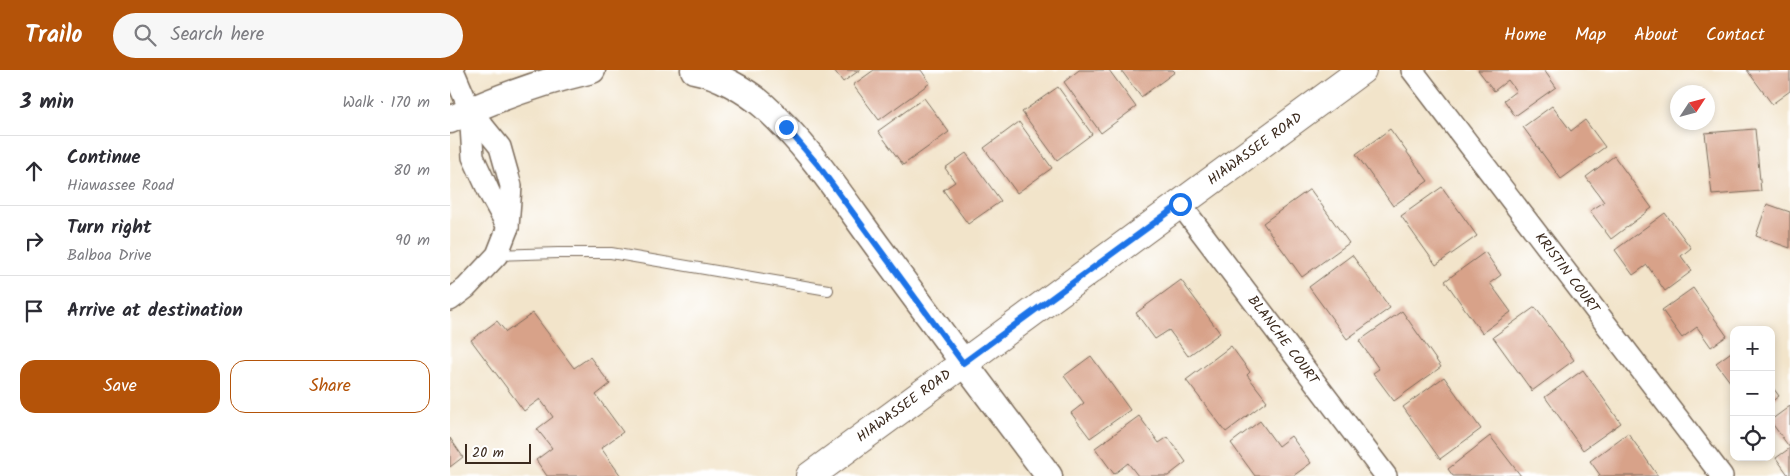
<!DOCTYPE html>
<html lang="en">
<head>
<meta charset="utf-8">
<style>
	:root { --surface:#fff; --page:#f7f7f7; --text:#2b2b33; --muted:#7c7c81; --line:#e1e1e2; --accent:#b45309 }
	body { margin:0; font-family:Kalam,sans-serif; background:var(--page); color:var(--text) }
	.controls { position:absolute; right:15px; bottom:15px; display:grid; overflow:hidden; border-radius:10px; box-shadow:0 2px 8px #0003 }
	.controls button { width:45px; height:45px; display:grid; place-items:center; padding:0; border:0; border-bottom:1px solid var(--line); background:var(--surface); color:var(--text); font:25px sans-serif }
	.compass { position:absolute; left:1220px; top:15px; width:45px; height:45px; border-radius:50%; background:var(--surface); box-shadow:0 2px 8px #0003; rotate:54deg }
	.scale { position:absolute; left:15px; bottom:12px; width:66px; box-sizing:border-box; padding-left:5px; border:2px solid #3b2a1e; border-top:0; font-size:14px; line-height:18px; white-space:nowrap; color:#3b2a1e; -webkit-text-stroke:4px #fff; paint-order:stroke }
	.stop { position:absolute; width:15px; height:15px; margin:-11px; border:4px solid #1a73e8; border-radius:50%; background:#fff }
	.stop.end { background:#1a73e8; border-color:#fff; box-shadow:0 1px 5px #0008 }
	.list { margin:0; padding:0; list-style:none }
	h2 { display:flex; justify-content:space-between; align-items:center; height:65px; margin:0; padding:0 20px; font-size:21px }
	h2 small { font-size:16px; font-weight:400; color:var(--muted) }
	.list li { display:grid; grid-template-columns:32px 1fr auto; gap:15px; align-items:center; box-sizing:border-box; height:70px; padding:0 20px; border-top:1px solid var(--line) }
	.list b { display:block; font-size:19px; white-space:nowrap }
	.list p { margin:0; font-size:16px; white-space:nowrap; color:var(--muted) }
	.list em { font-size:16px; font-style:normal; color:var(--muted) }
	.actions { display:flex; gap:10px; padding:15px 20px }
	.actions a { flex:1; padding:11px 0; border:1px solid var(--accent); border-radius:15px; text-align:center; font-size:18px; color:var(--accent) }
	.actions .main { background:var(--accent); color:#fff }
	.icon { flex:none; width:28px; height:28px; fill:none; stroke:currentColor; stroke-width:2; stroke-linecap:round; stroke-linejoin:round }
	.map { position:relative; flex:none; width:1340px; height:406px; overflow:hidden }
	header { display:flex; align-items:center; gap:30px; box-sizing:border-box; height:70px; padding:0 25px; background:var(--accent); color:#fff }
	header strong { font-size:24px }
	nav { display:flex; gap:28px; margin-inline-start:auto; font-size:18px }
	.search { width:350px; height:45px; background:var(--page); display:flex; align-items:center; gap:12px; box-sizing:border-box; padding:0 18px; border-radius:28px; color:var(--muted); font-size:19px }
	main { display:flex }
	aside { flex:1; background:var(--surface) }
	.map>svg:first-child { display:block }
</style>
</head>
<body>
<header>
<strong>Trailo</strong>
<div class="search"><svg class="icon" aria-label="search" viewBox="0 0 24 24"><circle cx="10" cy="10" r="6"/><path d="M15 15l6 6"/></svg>Search here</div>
<nav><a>Home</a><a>Map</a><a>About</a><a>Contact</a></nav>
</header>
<main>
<aside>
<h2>3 min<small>Walk · 170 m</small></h2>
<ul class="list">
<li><svg class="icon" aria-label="ahead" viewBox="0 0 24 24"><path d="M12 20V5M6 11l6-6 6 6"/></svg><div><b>Continue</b><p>Hiawassee Road</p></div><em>80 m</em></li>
<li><svg class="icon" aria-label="right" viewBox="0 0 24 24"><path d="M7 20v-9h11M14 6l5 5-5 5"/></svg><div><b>Turn right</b><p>Balboa Drive</p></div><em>90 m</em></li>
<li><svg class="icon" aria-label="arrive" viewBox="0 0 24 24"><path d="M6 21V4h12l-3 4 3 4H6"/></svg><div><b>Arrive at destination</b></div></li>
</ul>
<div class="actions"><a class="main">Save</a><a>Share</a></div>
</aside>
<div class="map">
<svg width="1340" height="406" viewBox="0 0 1340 406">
	<rect width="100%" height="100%" fill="#fff"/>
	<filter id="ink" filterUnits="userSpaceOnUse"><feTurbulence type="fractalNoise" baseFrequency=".02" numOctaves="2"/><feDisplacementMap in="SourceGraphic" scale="10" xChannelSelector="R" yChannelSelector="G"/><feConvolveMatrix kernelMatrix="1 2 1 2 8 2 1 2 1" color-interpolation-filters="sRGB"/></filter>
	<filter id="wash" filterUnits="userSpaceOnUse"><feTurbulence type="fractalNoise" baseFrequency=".0096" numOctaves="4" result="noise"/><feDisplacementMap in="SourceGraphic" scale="20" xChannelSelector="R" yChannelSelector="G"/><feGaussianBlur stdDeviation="1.12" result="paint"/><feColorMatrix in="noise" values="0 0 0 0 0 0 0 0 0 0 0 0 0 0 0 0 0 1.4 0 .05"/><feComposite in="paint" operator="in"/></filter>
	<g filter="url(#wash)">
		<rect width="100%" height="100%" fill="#f2e4ca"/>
		<g id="blocks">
			<!-- building -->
			<g fill="#d8a289">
				<path d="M384,0H410L393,12Z"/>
				<path d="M424,0H471L480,13L429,50L403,15Z"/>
				<path d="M629,0H659L686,37L651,63L614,12Z"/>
				<path d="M671,0H723L725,2L691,27Z"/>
				<path d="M1028,0H1094L1106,17L1065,46L1054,30L1066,21L1058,10L1044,21Z"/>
				<path d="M1297,0H1340V21L1322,34Z"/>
				<path d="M608,17L642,64L607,90L572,42Z"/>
				<path d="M474,28L499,62L453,95L428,61Z"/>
				<path d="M1102,36L1121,61L1135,50L1155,77L1111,109L1073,57Z"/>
				<path d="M569,52L602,98L567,123L534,78Z"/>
				<path d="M940,59L978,111L943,136L906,84Z"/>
				<path d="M1305,59L1311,121L1262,125L1255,63Z"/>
				<path d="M516,83L551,131L518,154L493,120L505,112L495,98Z"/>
				<path d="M1164,86L1202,138L1161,169L1140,141L1154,132L1136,107Z"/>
				<path d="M992,117L1027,166L986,195L951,146Z"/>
				<path d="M860,119L899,173L852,207L813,153Z"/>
				<path d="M1317,134L1340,142V178L1306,166Z"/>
				<path d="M1215,143L1241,178L1231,186L1242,201L1215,221L1197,195L1183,205L1165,180Z"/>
				<path d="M1035,182L1051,205L1040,213L1061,242L1032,263L995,211Z"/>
				<path d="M902,185L940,238L897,269L859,217Z"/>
				<path d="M731,210L770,263L738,286L719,260L705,269L686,243Z"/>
				<path d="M1243,218L1277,266L1261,277L1247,257L1232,268L1212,240Z"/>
				<path d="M1085,237L1124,290L1082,321L1043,267Z"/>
				<path d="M952,241L991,297L944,331L923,303L929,299L909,271Z"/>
				<path d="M83,243L124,298L140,287L160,314L146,325L173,362L151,378L171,406H97L86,390L102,378L87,359L103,347L90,329L74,341L21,270L47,251L56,262Z"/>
				<path d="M781,276L800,302L797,305L817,331L776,362L736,310Z"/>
				<path d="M1284,280V317L1266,293Z"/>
				<path d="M641,286L680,340L640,368L621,343L634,333L614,306Z"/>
				<path d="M1133,300L1171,353L1133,380L1095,327Z"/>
				<path d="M994,307L1031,359L990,389L953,337Z"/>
				<path d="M1321,315L1329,326L1321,332Z"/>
				<path d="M1340,336V378L1321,352V350Z"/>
				<path d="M689,346L709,373L718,367L736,392L718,406H688L678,393L664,404L645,378Z"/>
				<path d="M810,351L828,376L841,366L861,393L843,406H805L781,373Z"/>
				<path d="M1178,363L1208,406H1148L1150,405L1140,391Z"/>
				<path d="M1040,366L1071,406H1003L998,399Z"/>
				<path d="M0,368L13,387L0,397Z"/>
				<path d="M1340,378V406H1339L1326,388Z"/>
			</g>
		</g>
	</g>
	<g filter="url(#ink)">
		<use href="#blocks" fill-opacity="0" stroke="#7b6b5a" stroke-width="1"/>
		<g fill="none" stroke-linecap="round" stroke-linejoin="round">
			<defs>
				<path id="service" d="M47,185L108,183H161L378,220"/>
				<g id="minor">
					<path d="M962,0L1272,406"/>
					<path d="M20,40L23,87L40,124L58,157"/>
					<path d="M730,134L936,406"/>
					<path d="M0,230L16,218L47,185L58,157L61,116L50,77L20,40L3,0"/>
				</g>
				<g id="tertiary">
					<path d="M244,0C267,4 297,21 314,36C360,77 394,131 431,181C486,256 542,331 599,406"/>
					<path d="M0,50C43,29 96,11 142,0"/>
				</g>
				<path id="secondary" d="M360,406L912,0"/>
			</defs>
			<!-- service casing -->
			<use href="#service" stroke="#7b6b5a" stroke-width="12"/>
			<!-- minor casing -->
			<use href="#minor" stroke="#7b6b5a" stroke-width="24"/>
			<!-- tertiary casing -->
			<use href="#tertiary" stroke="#7b6b5a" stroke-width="29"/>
			<!-- secondary casing -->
			<use href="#secondary" stroke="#7b6b5a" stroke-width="30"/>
			<!-- service -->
			<use href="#service" stroke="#fff" stroke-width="10"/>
			<!-- minor -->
			<use href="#minor" stroke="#fff" stroke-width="21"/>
			<!-- tertiary -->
			<use href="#tertiary" stroke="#fff" stroke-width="26"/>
			<!-- secondary -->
			<use href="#secondary" stroke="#fff" stroke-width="28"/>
		</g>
	</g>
	<g fill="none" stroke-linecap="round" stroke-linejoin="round" filter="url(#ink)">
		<!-- route -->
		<path stroke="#1a73e8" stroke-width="6" d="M336,57L368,95L513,293L730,134"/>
	</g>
	<g text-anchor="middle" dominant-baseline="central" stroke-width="4" stroke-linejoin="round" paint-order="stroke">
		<!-- street labels -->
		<g font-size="14" fill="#3b2a1e" stroke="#fff">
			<text transform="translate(805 79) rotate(-36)">HIAWASSEE ROAD</text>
			<text transform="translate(1117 203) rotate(53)">KRISTIN COURT</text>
			<text transform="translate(833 270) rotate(53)">BLANCHE COURT</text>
			<text transform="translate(454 336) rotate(-36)">HIAWASSEE ROAD</text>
		</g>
	</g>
</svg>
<div class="controls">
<button>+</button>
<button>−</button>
<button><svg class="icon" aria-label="locate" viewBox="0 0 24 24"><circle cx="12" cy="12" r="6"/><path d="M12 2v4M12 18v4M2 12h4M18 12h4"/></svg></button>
</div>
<svg class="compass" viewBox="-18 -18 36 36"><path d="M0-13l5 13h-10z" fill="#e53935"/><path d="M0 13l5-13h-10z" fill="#7c7c81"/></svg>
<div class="scale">20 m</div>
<div class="stop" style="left:730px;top:134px"></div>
<div class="stop end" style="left:336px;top:57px"></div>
</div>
</main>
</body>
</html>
